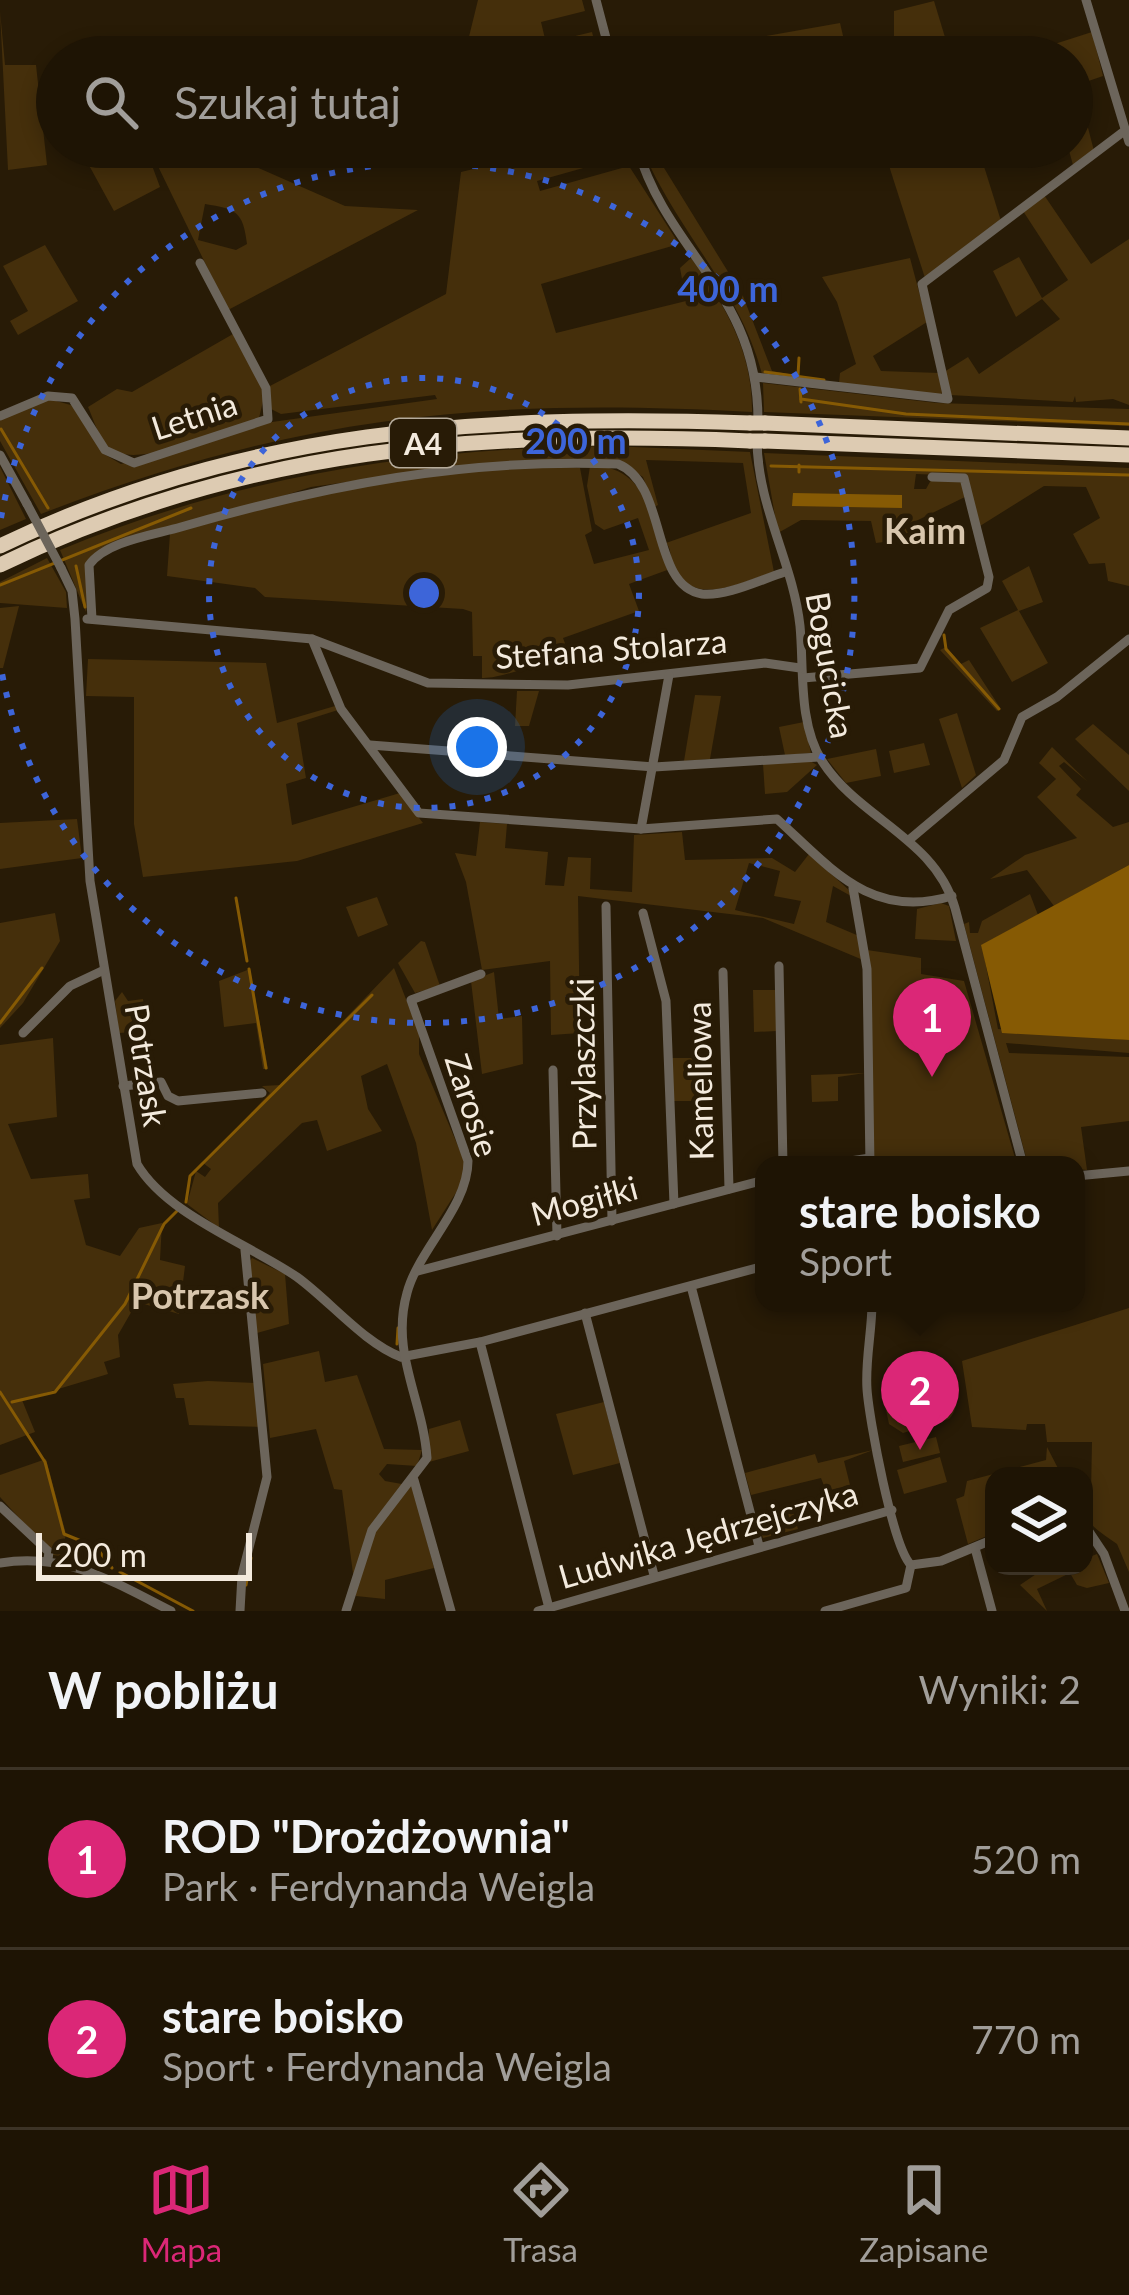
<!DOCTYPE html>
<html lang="pl">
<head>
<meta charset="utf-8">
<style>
	:root { --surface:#1e1404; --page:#261d0e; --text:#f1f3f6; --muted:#a19e9a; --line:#3c3326; --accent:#db2777 }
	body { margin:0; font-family:Lato,sans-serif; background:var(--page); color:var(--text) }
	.controls { position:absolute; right:36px; bottom:36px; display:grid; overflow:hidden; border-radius:24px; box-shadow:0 6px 18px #0003 }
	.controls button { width:108px; height:108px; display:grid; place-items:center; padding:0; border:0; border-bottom:3px solid var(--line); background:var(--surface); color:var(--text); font:60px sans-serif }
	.scale { position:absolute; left:36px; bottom:30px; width:216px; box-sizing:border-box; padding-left:12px; border:6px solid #f3eadd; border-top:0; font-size:33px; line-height:42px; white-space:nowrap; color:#f3eadd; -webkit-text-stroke:9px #281b06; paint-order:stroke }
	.you { position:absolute; left:477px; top:747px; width:42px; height:42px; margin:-30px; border:9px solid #fff; border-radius:50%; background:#1a73e8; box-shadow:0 0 0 18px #1a73e833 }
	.badge { display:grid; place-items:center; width:78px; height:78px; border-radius:50%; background:var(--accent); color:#fff; font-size:39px; font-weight:700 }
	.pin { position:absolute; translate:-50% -99px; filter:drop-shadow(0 3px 6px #0008) }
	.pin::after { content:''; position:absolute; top:63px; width:42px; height:36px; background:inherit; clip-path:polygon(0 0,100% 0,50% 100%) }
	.popup { position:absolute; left:755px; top:1156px; width:330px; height:156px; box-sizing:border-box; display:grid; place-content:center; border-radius:24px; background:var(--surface); filter:drop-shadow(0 3px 9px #0005); font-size:39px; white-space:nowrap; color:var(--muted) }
	.popup b { font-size:45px; color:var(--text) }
	.popup::after { content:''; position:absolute; left:50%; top:100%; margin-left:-24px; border:24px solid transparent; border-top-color:var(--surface) }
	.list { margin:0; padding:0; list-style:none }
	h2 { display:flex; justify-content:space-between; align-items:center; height:156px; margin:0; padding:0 48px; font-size:51px }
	h2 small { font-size:39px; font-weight:400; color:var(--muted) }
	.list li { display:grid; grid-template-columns:78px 1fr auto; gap:36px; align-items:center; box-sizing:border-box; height:180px; padding:0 48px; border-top:3px solid var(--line) }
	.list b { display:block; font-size:45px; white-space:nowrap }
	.list p { margin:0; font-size:39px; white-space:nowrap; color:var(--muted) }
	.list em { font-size:39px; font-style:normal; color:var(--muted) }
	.icon { flex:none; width:66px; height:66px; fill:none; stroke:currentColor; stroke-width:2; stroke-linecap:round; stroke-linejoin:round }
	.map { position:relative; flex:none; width:1129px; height:1611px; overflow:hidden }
	.search { position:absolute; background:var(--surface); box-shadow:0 6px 18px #0003; left:36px; right:36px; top:36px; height:132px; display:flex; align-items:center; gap:30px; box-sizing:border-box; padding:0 42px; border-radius:66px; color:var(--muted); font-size:45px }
	.sheet { height:516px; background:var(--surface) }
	nav { display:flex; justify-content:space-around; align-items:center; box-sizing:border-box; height:168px; border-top:3px solid var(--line); background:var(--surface); font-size:33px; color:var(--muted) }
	nav a { display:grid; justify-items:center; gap:6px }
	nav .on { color:var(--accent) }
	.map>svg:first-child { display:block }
</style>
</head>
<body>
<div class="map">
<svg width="1129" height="1611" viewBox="0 0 1129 1611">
	<rect width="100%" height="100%" fill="#281b06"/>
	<!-- green -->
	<g fill="#452f0b" fill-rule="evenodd">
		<path d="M478,0H582L585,11L541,22L546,43L592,32L597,52L464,57Z"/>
		<path d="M934,1L951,57H894V11Z"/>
		<path d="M0,11L5,65H36L47,165L8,170Z"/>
		<path d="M840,23L848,57H737L738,41Z"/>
		<path d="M1092,32L1103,76L1077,85L1094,151L1073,165L1068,147L1072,57H1041L1039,49Z"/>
		<path d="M79,147H211L345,206L418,210L228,310L153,156L147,152L160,187L114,211ZM205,204C236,209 243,211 247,244L236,250L198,240Z"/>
		<path d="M494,147H555L508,160L511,169L590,147L594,165L537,181L540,191L629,166L679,244L541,284L556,333L686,301L680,268L691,258C725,305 753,352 752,412C484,397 293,416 41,514L0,441V419L49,399L78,407L104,454L121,464L272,422L437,399L435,395L281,414L271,409L268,387L446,294L461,172L498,163Z"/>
		<path d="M883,147H978L1001,221L925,278Z"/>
		<path d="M661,163L743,296L772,371L839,383L840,373L856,364L837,302L822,277L910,258L927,322L873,356L881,371L940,373L943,392L939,396L762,374C741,294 685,239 650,166Z"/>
		<path d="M1044,195L1091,264L1129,239V405L1113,399L1076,402L1075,396L1073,402L950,395L944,372L968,357L979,374L1060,319L1042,299L1016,317L993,271L1019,257L1042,298L1068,280L1023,211Z"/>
		<path d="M45,245L78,301L18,335L10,321L28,311L3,266Z"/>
		<path d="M233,334L265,393L259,418C228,429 137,470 111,449C99,440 94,420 88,407L117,389L132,392Z"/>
		<path d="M763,383L937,403L1129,409V426L764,412Z"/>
		<path d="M610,446L750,452L774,572C744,581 698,606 677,573C668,559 673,550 666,543L751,513L743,463L646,460L658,505L654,507L643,477L618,461L433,470L311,487L95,555L86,612L60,550C239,476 419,448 610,446Z"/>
		<path d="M764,453L1129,468V586L1108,581L1105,563L1089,564L1073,534L1100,518L1086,487L1044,486L980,526L967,476L916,474L914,489H926L931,480H964L967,496L914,522L917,538L876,543L871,521L801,520L778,533Z"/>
		<path d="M590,466C648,464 654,524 670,569L629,584L639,611L563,638L570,657C542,660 503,679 482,678V656H473L472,612L463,609L265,597L255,588L167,576L170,534C303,495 441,458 580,468L592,531L585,535L594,564L649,550L638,518L604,530L595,524L587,486Z"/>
		<path d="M0,467L26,519L0,530Z"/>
		<path d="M47,558L66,592L67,608L0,603V582Z"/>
		<path d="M1029,566L1043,602L1019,611L1048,663L1012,682L980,628L1018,610L1002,581Z"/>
		<path d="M19,606L3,668H0V608Z"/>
		<path d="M946,647L961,664L969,660L1001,709L997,711L940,650Z"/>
		<path d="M88,659L266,663L277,723L335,706L338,710L297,723L306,778L286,784L292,825L400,793L423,823L297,861L143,877L134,824V697L86,696Z"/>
		<path d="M517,691H539L529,726H515Z"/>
		<path d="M695,695L721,696L710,759L684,761Z"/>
		<path d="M957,713L976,775L962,788L939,719Z"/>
		<path d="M804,722L811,753L785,755L779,727Z"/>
		<path d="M1093,724L1129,755V791L1075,739Z"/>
		<path d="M924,743L930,765L894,773L889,751Z"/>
		<path d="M1052,747L1088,782L1064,762L1059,766L1081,789L1076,795L1113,827L1129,822V865L1054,906L1027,870L990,879L1025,855L1077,838L1037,797L1056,779L1039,763Z"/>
		<path d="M876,749L881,776L846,783L827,759Z"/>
		<path d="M810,761L817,765L787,792L765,794L763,764Z"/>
		<path d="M77,819L82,858L0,869V823Z"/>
		<path d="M480,822L507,824L505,848L548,852L545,885L564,886L568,857L591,858L590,889L632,892L634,835L682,832L685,860L772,858L795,872L809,854L850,891L851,896L833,886L826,922L859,936L863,960L763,918L578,896L580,1033L551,1035L550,961L482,970L466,882L455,853L476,856ZM749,863L780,871L774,896L801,901L794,924L735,910Z"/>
		<path d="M1030,894L1038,915L982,945L998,1029L1129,1040V1053L1006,1043L1009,1053L1129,1057V1121L1081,1127L1087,1170L1028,1165L964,924L969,922L970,933H978L982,921Z"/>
		<path d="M377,897L388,925L358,937L346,907Z"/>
		<path d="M941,903L949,906L956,941L915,939L917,909Z"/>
		<path d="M55,913L60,941L23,1003L0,1028V923Z"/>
		<path d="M421,941L425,942L440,986L415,993L398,963Z"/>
		<path d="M867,950L921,958V974L964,981L1017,1165H871Z"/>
		<path d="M394,968L419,1033V1054L466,1165L464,1180L432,1230L416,1143L387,1064L361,1076L368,1109L382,1131L327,1151L317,1120L302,1123L218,1203L219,1228L187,1204L196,1171L205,1177L211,1169L203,1163L270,1093L262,1086L281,1085Z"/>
		<path d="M250,969L268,1069H263L256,1023L224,1027L219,981Z"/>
		<path d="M494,972L499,1019L522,1016L523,1064L482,1074L471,981Z"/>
		<path d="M753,990H776L777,1031L754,1032Z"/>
		<path d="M122,992L128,1001L143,999L148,1031L119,1033L115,1001Z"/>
		<path d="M53,1038L57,1117L8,1124L31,1179L88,1174L90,1198L74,1200L86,1245L120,1256L139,1228L162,1223L160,1260L185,1266L179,1314L137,1302L118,1335L120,1357L104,1362L108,1374L22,1400L35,1432L0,1445V1045Z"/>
		<path d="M672,1058H696L697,1101H672Z"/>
		<path d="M865,1073L838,1077V1101L812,1102L811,1075Z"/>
		<path d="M252,1258L285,1274L289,1324L257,1333L248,1263Z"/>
		<path d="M1129,1308V1572L1117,1544C1094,1527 1084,1526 1084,1493L1091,1492L1092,1442H1047L1045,1424H1027L1026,1430L972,1427L962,1361Z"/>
		<path d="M319,1351L325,1382L357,1375L384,1449L422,1450L417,1466L387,1464L379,1474L385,1481L413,1486L434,1568L385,1580V1599L356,1596L342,1490L334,1489L316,1429L270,1438L263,1364Z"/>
		<path d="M939,1377C957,1384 962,1405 949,1419L903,1433L889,1424L885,1405L895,1390Z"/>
		<path d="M208,1381L258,1383L263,1427L189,1425L184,1398H176L173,1384Z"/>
		<path d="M604,1402L620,1463L573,1475L556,1414Z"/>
		<path d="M460,1420L469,1451L429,1462V1429Z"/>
		<path d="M936,1437L940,1453L903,1462L899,1446Z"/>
		<path d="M1047,1447L1062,1476H994V1533L968,1544L956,1499L964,1496L967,1481L1046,1460Z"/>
		<path d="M873,1450L844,1461L850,1485L826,1491L821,1478L751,1495L745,1473L815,1454L818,1463Z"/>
		<path d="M940,1457L947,1482L904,1494L897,1470Z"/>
		<path d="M46,1459L66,1534L61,1556L53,1555L0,1497V1475Z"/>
		<path d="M792,1508L798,1529L763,1538L757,1517Z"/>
		<path d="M1097,1554L1109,1583L1087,1588L1077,1585L1070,1573L1037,1589L1047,1611L1020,1585L1048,1566H1084V1559Z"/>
	</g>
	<!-- water -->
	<g fill="#865a04">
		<path d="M793,493L902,495V508L792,506Z"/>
		<path d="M1129,865V1040L1002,1033L981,945Z"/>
	</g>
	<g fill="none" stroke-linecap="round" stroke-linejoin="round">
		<!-- stream -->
		<g stroke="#865a04" stroke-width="3">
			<path d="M765,372L824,380"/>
			<path d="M798,375L799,358"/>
			<path d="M800,389L801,402"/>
			<path d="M801,399L906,414L1129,424"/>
			<path d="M1,429L48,508"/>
			<path d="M771,466L1129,475"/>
			<path d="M799,472V465"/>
			<path d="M76,566L85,607"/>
			<path d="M0,585L191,508"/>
			<path d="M944,635L946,649L999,709"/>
			<path d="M236,898L247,961"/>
			<path d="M249,969L266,1068"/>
			<path d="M0,1023L42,968"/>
			<path d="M186,1202L190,1176L372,995"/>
			<path d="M397,1344L398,1328"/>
			<path d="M0,1392L45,1462L64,1534L96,1547L112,1568"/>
			<path d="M12,1402L55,1392L125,1304L164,1224L177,1211"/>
			<path d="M120,1572L193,1611"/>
			<path d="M246,1585L251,1558"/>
		</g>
		<!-- minor -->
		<g stroke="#6c655b" stroke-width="9">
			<path d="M596,0L611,57"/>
			<path d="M1086,0L1129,142"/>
			<path d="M637,147C669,257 759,292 758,423"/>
			<path d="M756,377L948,399L922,284L1123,132"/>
			<path d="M0,416L48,396L72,398L105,450L134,463L268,419L266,388L200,263"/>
			<path d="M757,439C757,506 793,562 800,626C804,668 798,723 822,761C859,819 935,838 955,908L1023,1165"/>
			<path d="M0,455L27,504"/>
			<path d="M61,568L72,591L75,619L90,881L137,1164C167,1215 249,1244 297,1277C330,1301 364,1343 401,1357"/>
			<path d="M87,619L312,639L428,683L568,685L765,663L800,668"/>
			<path d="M92,619L89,565C106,541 154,535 181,527C326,485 466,458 618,464C668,484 650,586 702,594C726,597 762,579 785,572"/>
			<path d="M312,639L341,709L419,813L641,829L777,819C832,869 871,920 952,896"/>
			<path d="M803,678L920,668L949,610L987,588L989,577L964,478L932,477"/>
			<path d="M370,745L654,767L819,757"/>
			<path d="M641,829L669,675"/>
			<path d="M909,840L1004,760L1022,717L1057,697L1129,639"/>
			<path d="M853,888L867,969L870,1165"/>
			<path d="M606,906L612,1221"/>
			<path d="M643,913L666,1001L674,1204"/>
			<path d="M779,966L783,1165"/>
			<path d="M723,972L729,1189"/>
			<path d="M23,1033L70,986L104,970"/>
			<path d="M553,1070L557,1236"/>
			<path d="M123,1086L161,1082L168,1096L178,1101L262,1093"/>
			<path d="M824,1165L870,1158"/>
			<path d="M1076,1176L1129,1171"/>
			<path d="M418,1271L764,1180"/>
			<path d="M691,1286L759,1546"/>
			<path d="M585,1313L654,1575"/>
			<path d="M480,1342L549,1608"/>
			<path d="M401,1357L480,1342L764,1266"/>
			<path d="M414,1480L451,1611"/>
			<path d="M0,1506L49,1552L48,1559"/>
			<path d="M1084,1524L1104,1554L1125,1611"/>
			<path d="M975,1548L992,1611"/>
			<path d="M0,1563C66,1552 114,1582 171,1611"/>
			<path d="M911,1565L941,1561L994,1539"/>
			<path d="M240,1611L242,1575L267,1477L245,1250"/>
			<path d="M346,1611L372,1530L427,1458C423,1399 390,1353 407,1293C418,1250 468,1207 468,1161L411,1000L481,974"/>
			<path d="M538,1611L892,1510"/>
			<path d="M825,1611L906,1588L911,1565C893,1548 869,1419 867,1389C865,1361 872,1331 872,1303"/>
		</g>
		<!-- highway -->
		<g stroke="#ddcbb2" stroke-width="15">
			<path d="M765,423L1129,438"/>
			<path d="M765,441L1129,455"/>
			<path d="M0,546C245,428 484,414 750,423"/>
			<path d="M0,565C246,446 482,430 750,441"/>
		</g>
		<!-- minor-bridge -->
		<path stroke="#6c655b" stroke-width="9" d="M27,504L61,568"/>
		<!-- highway-bridge -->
		<g stroke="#ddcbb2" stroke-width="15">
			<path d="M750,423H765"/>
			<path d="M750,441H765"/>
		</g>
	</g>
	<!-- distance rings -->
	<g fill="none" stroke="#3d65d9" stroke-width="6" stroke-dasharray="6 12">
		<circle cx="424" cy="593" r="215"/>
		<path d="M1 518A430 430 0 1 1 1 668"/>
	</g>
	<g text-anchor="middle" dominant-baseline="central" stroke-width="9" stroke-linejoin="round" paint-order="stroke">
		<!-- shield labels -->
		<rect fill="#281b06" stroke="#b6ac9c" stroke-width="3" x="390" y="419" width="66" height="48" rx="9"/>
		<g font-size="30" font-weight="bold" fill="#f3eadd">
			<text x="423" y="443">A4</text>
		</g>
		<!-- street labels -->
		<g font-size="33" fill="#f3eadd" stroke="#281b06">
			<text transform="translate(194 415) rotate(-18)">Letnia</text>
			<text transform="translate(611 648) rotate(-4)">Stefana Stolarza</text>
			<text transform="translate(831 665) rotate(80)">Bogucicka</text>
			<text transform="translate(582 1064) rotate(-91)">Przylaszczki</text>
			<text transform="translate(147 1065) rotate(81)">Potrzask</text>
			<text transform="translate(699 1081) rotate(-91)">Kameliowa</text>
			<text transform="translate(473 1105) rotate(72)">Zarosie</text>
			<text transform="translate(584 1200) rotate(-15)">Mogiłki</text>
			<text transform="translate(708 1534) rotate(-16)">Ludwika Jędrzejczyka</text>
		</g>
		<!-- neighbourhood labels -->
		<g font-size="36" font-weight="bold" fill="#d8c6ad" stroke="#281b06">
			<text x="925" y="530">Kaim</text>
			<text x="200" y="1295">Potrzask</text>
		</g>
	</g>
	<circle cx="424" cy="593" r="18" fill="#3d65d9" stroke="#281b06" stroke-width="6"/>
	<g font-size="36" text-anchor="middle" font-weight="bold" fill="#3d65d9" stroke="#281b06" stroke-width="9" stroke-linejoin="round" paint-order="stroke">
		<text x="728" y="302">400 m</text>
		<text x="576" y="454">200 m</text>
	</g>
</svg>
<div class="controls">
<button><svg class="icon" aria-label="layers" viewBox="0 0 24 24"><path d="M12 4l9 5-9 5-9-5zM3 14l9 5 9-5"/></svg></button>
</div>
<div class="scale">200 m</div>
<div class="you"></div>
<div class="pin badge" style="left:932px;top:1077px">1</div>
<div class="pin badge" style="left:920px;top:1450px">2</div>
<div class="popup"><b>stare boisko</b>Sport</div>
<div class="search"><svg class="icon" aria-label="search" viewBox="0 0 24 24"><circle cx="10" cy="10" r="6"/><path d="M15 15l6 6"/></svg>Szukaj tutaj</div>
</div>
<section class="sheet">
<h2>W pobliżu<small>Wyniki: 2</small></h2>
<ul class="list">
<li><span class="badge">1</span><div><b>ROD &quot;Drożdżownia&quot;</b><p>Park · Ferdynanda Weigla</p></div><em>520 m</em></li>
<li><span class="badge">2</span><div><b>stare boisko</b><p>Sport · Ferdynanda Weigla</p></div><em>770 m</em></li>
</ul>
</section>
<nav>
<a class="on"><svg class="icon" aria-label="map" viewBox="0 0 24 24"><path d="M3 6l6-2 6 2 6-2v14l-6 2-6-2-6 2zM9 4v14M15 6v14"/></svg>Mapa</a>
<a><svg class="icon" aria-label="directions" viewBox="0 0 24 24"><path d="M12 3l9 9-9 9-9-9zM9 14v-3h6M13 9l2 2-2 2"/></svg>Trasa</a>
<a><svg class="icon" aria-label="saved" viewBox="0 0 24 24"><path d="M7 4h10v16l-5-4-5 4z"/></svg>Zapisane</a>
</nav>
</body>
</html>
